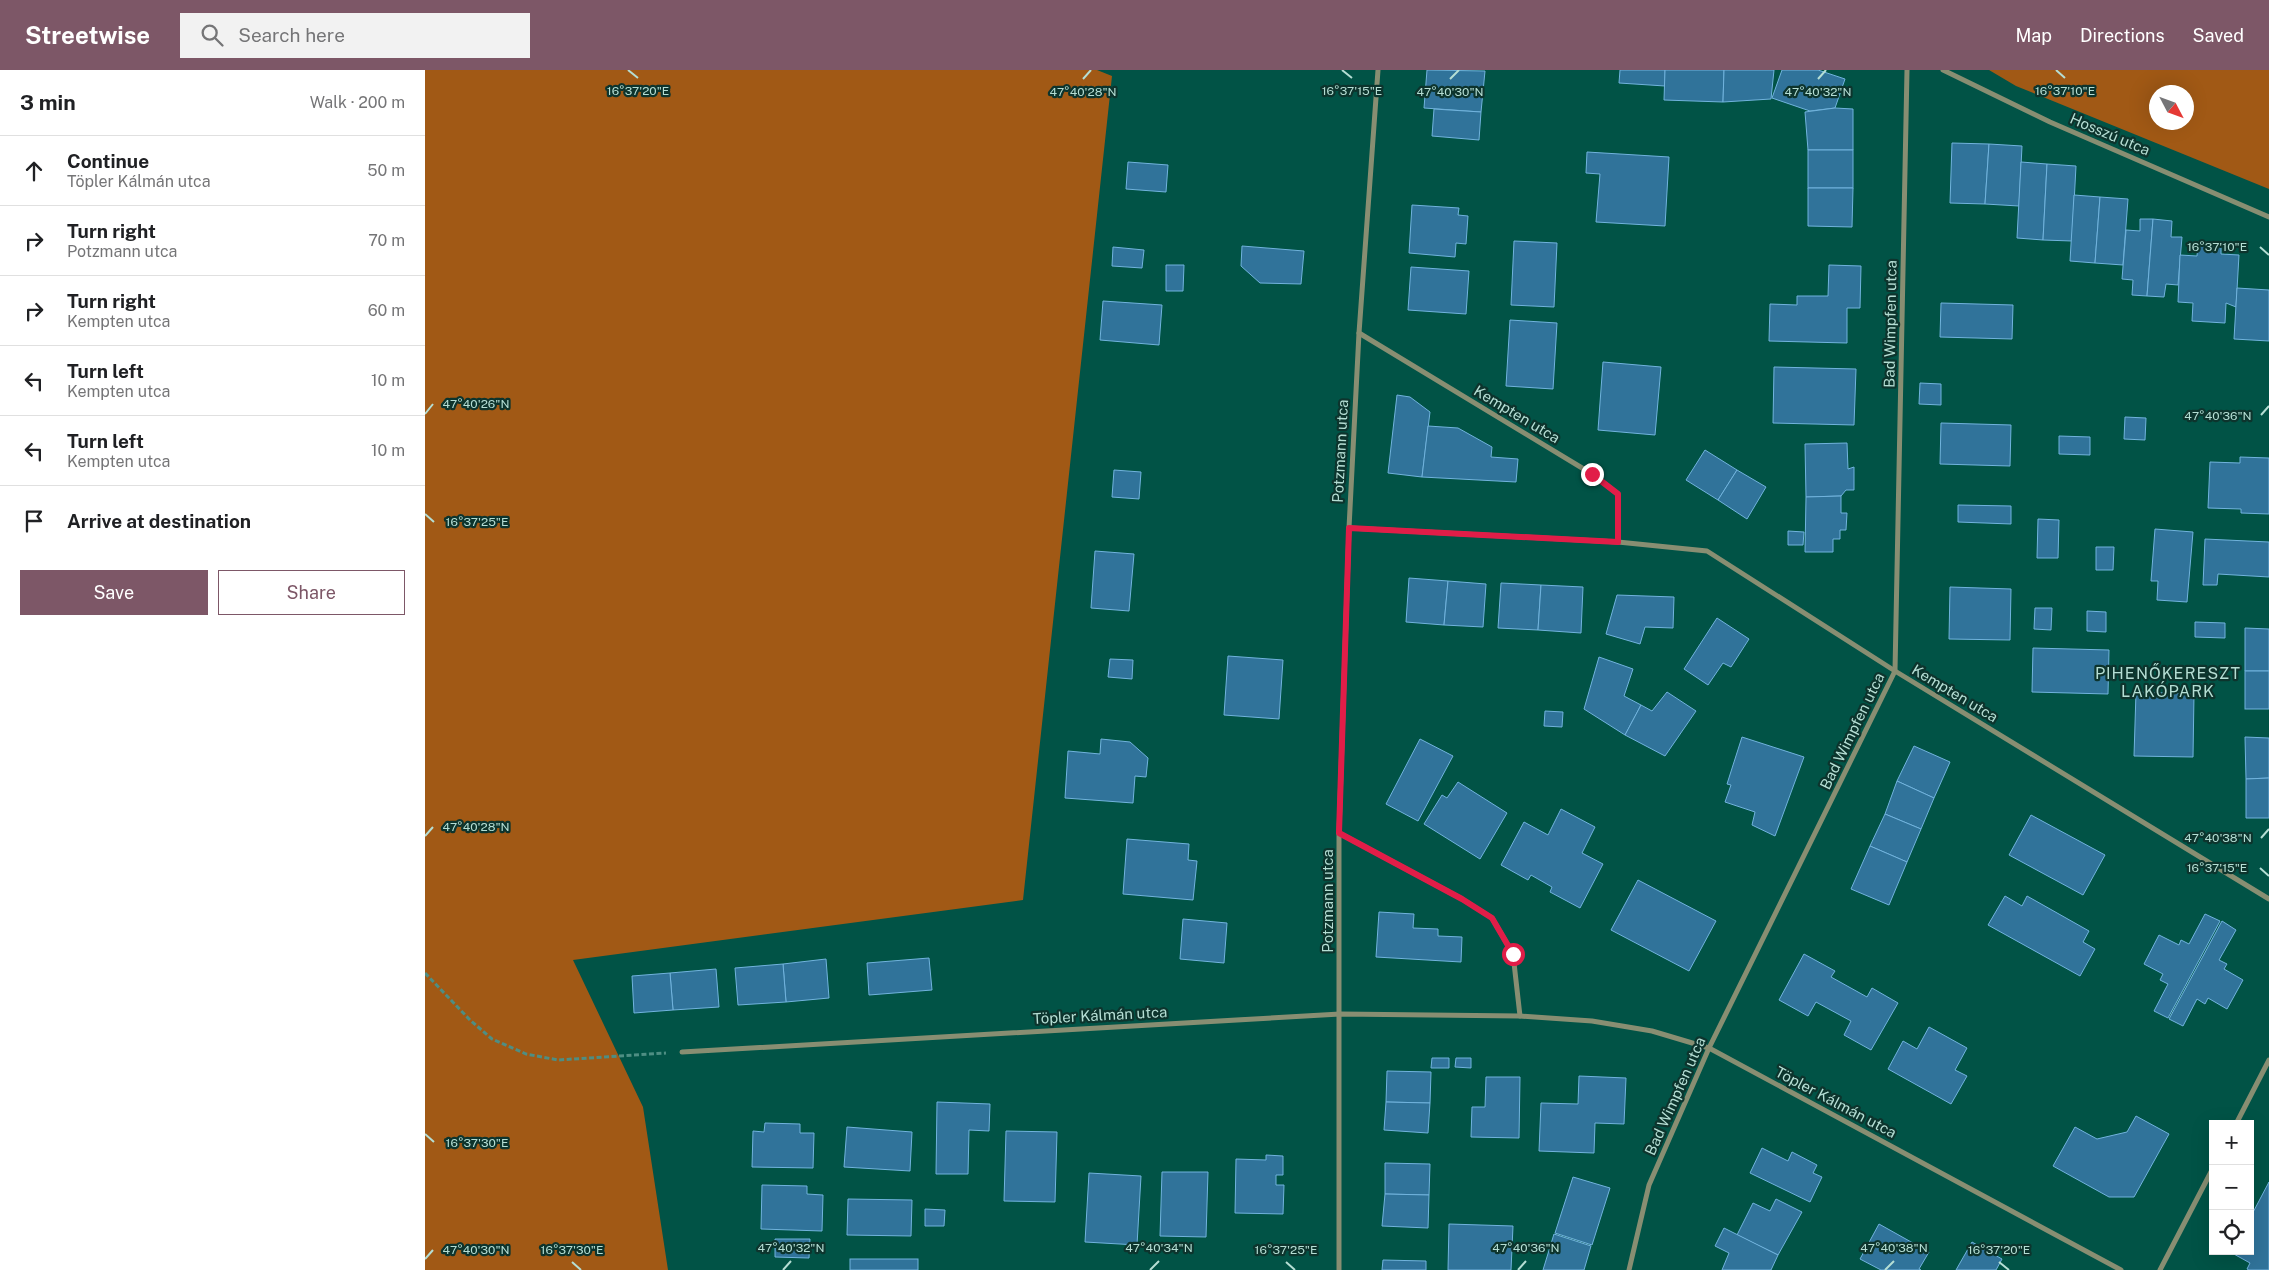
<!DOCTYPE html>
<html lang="en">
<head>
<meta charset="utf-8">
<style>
	:root { --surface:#fff; --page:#f2f2f2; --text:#202124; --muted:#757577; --line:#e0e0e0; --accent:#7d5767 }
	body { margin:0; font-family:"Public Sans",sans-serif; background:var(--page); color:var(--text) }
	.controls { position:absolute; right:15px; bottom:15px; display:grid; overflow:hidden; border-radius:0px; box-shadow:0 5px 20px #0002 }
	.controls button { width:45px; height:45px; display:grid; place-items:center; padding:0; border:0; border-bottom:1px solid var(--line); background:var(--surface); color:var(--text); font:25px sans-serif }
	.compass { position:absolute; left:1724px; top:15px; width:45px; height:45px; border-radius:50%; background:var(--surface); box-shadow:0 5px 20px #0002; rotate:131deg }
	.stop { position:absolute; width:15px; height:15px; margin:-11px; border:4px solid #e11d48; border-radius:50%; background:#fff }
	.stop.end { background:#e11d48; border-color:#fff; box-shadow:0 1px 5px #0008 }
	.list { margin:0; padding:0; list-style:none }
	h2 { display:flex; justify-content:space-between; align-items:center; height:65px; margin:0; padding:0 20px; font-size:21px }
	h2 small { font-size:16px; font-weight:400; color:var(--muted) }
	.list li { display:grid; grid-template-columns:32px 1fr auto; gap:15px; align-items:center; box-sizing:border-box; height:70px; padding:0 20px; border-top:1px solid var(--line) }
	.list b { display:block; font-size:19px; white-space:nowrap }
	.list p { margin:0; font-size:16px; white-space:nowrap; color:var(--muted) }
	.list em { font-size:16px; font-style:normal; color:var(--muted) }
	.actions { display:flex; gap:10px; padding:15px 20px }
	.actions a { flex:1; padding:11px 0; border:1px solid var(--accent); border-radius:0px; text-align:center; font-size:18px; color:var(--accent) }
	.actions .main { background:var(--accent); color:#fff }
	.icon { flex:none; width:28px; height:28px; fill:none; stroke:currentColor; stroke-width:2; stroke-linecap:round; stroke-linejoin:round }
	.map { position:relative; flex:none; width:1844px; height:1200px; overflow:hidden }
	header { display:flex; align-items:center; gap:30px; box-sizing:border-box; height:70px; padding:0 25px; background:var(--accent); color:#fff }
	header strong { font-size:24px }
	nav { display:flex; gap:28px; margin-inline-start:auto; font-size:18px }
	.search { width:350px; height:45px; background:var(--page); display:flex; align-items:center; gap:12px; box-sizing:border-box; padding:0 18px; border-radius:0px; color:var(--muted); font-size:19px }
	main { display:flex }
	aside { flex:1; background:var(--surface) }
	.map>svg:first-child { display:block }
</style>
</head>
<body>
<header>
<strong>Streetwise</strong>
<div class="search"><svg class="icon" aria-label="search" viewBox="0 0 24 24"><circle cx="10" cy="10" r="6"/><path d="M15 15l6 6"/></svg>Search here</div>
<nav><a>Map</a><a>Directions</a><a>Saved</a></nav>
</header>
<main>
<aside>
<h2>3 min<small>Walk · 200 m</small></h2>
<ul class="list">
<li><svg class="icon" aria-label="ahead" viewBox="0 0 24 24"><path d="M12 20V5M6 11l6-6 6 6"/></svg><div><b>Continue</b><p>Töpler Kálmán utca</p></div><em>50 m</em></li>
<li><svg class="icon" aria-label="right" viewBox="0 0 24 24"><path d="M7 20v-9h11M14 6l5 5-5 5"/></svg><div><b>Turn right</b><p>Potzmann utca</p></div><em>70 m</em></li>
<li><svg class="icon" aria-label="right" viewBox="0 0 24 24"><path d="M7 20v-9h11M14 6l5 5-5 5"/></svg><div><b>Turn right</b><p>Kempten utca</p></div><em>60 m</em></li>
<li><svg class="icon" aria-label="left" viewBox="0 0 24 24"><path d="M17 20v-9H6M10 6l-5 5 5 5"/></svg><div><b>Turn left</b><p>Kempten utca</p></div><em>10 m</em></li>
<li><svg class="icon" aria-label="left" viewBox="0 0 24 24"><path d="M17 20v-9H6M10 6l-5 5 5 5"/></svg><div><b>Turn left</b><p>Kempten utca</p></div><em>10 m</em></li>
<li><svg class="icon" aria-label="arrive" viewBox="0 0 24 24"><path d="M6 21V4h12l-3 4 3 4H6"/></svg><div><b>Arrive at destination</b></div></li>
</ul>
<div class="actions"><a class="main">Save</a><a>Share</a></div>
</aside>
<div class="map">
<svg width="1844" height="1200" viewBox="0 0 1844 1200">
	<rect width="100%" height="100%" fill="#015346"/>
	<!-- green -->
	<g fill="#a15915" fill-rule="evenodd">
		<path d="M0,0H672L687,6L598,830L148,890L218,1037L243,1200H0Z"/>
		<path d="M1564,0H1844V119L1591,16ZM1732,22H1762V52H1732Z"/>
	</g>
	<!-- building -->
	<g fill="#30739a" stroke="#71b3dd">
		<path d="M1002,0L1060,1L1056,42L999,38Z"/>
		<path d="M1195,0H1240V16L1194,13Z"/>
		<path d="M1240,0H1299L1298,32L1239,30Z"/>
		<path d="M1299,0H1349L1346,29L1298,32Z"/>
		<path d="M1357,0H1393L1420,9L1410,38L1385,41L1347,28Z"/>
		<path d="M1410,38L1428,39V80H1383L1380,42Z"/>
		<path d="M1009,39L1056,42L1054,70L1007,66Z"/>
		<path d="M1527,73L1564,74L1560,134L1525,133Z"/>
		<path d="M1564,74L1597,76L1594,136L1560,134Z"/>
		<rect x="1383" y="80" width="45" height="38"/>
		<path d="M1162,82L1244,87L1240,156L1171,152L1175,104L1161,103Z"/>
		<path d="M703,92L743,95L741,122L701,119Z"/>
		<path d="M1596,92L1622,94L1618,170L1592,168Z"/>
		<path d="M1622,94L1651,96L1647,171L1618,170Z"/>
		<path d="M1383,118H1428L1427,157L1383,156Z"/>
		<path d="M1649,125L1675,127L1670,193L1645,191Z"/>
		<path d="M1675,127L1703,129L1698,195L1670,193Z"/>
		<path d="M987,135L1034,138L1033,145L1043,146L1041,174L1031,173L1030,187L984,183Z"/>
		<path d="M1715,149H1728L1722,226L1707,225L1708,210L1697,209L1701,160L1715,161Z"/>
		<path d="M1728,149L1747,151L1746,167H1757L1753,215L1741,214L1739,227L1722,226Z"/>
		<path d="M1089,171L1132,173L1129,237L1086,235Z"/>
		<path d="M1773,172L1796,173V184L1814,185L1811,237L1801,233L1800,253L1767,251L1768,233L1753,232L1755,185L1772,186Z"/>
		<path d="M817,176L879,181L876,214L835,213L816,196Z"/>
		<path d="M688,177L719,180L717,198L687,196Z"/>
		<path d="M741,195H759L758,221H741Z"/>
		<path d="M1404,195L1436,196L1435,238H1422V273L1344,271L1345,234L1372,235V226H1403Z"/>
		<path d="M986,197L1044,201L1041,244L983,240Z"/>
		<path d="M1812,218L1844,220V271L1809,269Z"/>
		<path d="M678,231L737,235L734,275L675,270Z"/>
		<path d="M1516,233L1588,235L1587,269L1515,267Z"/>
		<path d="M1085,250L1132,253L1128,319L1081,316Z"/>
		<path d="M1178,292L1236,297L1230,365L1173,360Z"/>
		<path d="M1349,297L1431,299L1429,355L1348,353Z"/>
		<path d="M1495,313L1516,314V335L1494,334Z"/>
		<path d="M972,325L985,327L1005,342L997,407L963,403Z"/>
		<path d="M1700,347L1721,348L1720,370L1699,369Z"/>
		<path d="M1516,353L1586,355L1585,396L1515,394Z"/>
		<path d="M1003,356L1033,358L1067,377L1066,387L1093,389L1091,412L997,407Z"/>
		<path d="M1634,366L1665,367V385L1634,384Z"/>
		<path d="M1422,373L1423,399L1429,397V420H1421L1416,426L1381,427L1380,374Z"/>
		<path d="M1280,380L1312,400L1293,430L1261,410Z"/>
		<path d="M1815,387L1844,388V444L1816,443V439L1783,438L1785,392L1815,393Z"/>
		<path d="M689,400L716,402L714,429L687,427Z"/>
		<path d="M1312,400L1341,417L1322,449L1293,430Z"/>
		<path d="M1416,426V443H1422L1421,460H1415V469H1408V482H1380L1381,427Z"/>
		<path d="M1533,435L1586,436V454L1533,452Z"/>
		<path d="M1613,449L1634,450L1633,488H1612Z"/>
		<path d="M1730,459L1768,462L1762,532L1732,530L1733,511H1726Z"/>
		<path d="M1363,461L1379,462L1378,475H1363Z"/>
		<path d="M1780,469L1844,472V507L1793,504L1792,515H1778Z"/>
		<path d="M1671,477H1689L1688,500H1671Z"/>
		<path d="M670,481L709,484L704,541L666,538Z"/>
		<path d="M984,508L1023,511L1019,555L981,552Z"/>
		<path d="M1023,511L1061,514L1058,557L1019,555Z"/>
		<path d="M1076,513L1116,515L1113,560L1073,558Z"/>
		<path d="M1116,515L1158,517L1156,563L1113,560Z"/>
		<path d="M1525,517L1586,519L1585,570L1524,569Z"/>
		<path d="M1192,525L1249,527L1248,558L1220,557L1215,574L1181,564Z"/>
		<path d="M1610,538H1627L1626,560L1609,559Z"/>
		<path d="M1662,541L1681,542V562L1662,561Z"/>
		<path d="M1292,548L1324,569L1306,597L1298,593L1283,615L1259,599Z"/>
		<path d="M1770,552L1800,553V568L1770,567Z"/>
		<path d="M1820,558L1844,559V601H1820Z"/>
		<path d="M1608,578L1684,580L1683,624L1607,622Z"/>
		<path d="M803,586L858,590L854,649L799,645Z"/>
		<path d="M1174,587L1208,599L1199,626L1216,635L1200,665L1159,639Z"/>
		<path d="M685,589L708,590L707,609L683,607Z"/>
		<rect x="1820" y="601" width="24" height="38"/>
		<path d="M1242,622L1271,641L1240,686L1200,665L1216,635L1227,641Z"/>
		<path d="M1711,622L1769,624L1768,687L1709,686Z"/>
		<path d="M1120,641L1138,642L1137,657L1119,656Z"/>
		<path d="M1317,667L1379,687L1350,766L1327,755L1330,742L1300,732L1306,715L1302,714Z"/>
		<path d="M1820,667L1844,668V708L1821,709Z"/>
		<path d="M676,669L705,672L723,688L721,707L710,706L708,733L640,728L643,681L675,684Z"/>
		<path d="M995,669L1028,686L993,751L961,734Z"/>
		<path d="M1489,676L1525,692L1509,728L1472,711Z"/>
		<path d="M1844,708V748H1821V709Z"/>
		<path d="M1472,711L1509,728L1496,759L1460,744Z"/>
		<path d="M1033,712L1082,743L1055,789L999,754L1017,725L1022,728Z"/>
		<path d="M1136,739L1170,757L1157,783L1178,794L1155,838L1125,822L1127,817L1106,805L1103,810L1076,795L1099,752L1123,765Z"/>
		<path d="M1460,744L1496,759L1482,792L1445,776Z"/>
		<path d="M1606,745L1680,785L1658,825L1584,785Z"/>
		<path d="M702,769L764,774L763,790L772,791L768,830L698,824Z"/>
		<path d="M1445,776L1482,792L1464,835L1426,819Z"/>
		<path d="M1213,810L1291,851L1264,901L1186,860Z"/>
		<path d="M1580,826L1597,836L1602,826L1664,861L1658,872L1670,879L1655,906L1563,855Z"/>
		<path d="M954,842L989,844L988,858L1013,859V866L1037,867L1036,892L951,887Z"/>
		<path d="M1780,844L1795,851L1743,948L1729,941L1743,914L1735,910L1738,904L1719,894L1734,865L1754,875L1756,870L1764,874Z"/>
		<path d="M758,849L802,853L799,893L755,889Z"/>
		<path d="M1797,851L1811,860L1794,890L1802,894L1799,899L1818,910L1802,939L1783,928L1780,934L1772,929L1758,956L1744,949Z"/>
		<path d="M1379,884L1410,901L1406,907L1442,927L1447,918L1473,933L1446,980L1419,965L1426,951L1391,932L1383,946L1354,930Z"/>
		<path d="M504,888L507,920L444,925L442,893Z"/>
		<path d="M401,889L404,928L361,932L358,894Z"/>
		<path d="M358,894L361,932L313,935L310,898Z"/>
		<path d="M291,899L294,937L248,940L245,903Z"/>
		<path d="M245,903L248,940L209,943L207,906Z"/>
		<path d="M1504,957L1542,978L1530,1000L1542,1006L1526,1034L1463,999L1478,971L1492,979Z"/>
		<path d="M1007,988H1024V998H1006Z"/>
		<path d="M1031,988H1046V998L1030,997Z"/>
		<path d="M962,1001L1006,1002L1005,1033L961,1032Z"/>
		<path d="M1154,1006L1201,1008L1199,1054L1170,1053L1169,1083L1114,1081L1116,1033L1153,1034Z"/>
		<path d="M1061,1007H1095L1094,1068L1046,1067L1047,1037H1060Z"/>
		<path d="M512,1032L565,1034L564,1061L544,1060L543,1104H511Z"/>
		<path d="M961,1032L1005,1033L1003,1063L959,1060Z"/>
		<path d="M1711,1046L1744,1064L1709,1127H1684L1628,1096L1650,1057L1672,1069L1702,1062Z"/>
		<path d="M340,1053L375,1054V1063H389L388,1098L327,1097L328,1061L339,1062Z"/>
		<path d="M422,1057L487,1062L485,1101L419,1097Z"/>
		<path d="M581,1061L632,1062L630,1132L579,1131Z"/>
		<path d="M1337,1078L1363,1091L1367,1082L1392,1095L1388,1103L1397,1107L1385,1132L1325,1103Z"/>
		<path d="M841,1085L858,1086V1105H851V1115H859L858,1144L810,1143L811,1089L841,1090Z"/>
		<path d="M960,1093L1005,1094L1004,1125L960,1124Z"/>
		<path d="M737,1102H783L781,1167L735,1166Z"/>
		<path d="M664,1103L716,1106L712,1175L660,1172Z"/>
		<path d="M1148,1107L1185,1118L1167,1175L1130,1163Z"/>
		<path d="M1844,1112V1200H1824L1822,1199L1825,1193L1807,1183L1825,1181V1148Z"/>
		<path d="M337,1115L382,1116V1124L398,1125L397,1161L336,1159Z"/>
		<path d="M960,1124L1004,1125L1003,1158L957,1156Z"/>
		<path d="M423,1129L487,1130L486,1166L422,1165Z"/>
		<path d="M1351,1129L1377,1142L1353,1185L1312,1165L1328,1133L1345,1141Z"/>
		<path d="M500,1139L520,1140L519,1156H500Z"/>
		<path d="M1024,1154L1088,1156L1086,1200H1023Z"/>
		<path d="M1454,1154L1504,1182L1494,1199L1496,1200H1456L1435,1189Z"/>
		<path d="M1299,1158L1353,1185L1346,1200H1297L1304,1183L1290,1176Z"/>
		<path d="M1129,1164L1166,1176L1159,1200H1118Z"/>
		<path d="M350,1169H385L384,1188L350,1187Z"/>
		<path d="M1547,1172L1577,1189L1571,1200H1531Z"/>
		<rect x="425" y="1189" width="68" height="11"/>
		<path d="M958,1190L1001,1191V1200H957Z"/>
	</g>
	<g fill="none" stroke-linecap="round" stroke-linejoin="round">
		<!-- path -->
		<path stroke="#4e8e83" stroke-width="3" stroke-dasharray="5 2.5" stroke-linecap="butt" d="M0,903L45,950L67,969L101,984L133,990L241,983"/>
		<!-- minor -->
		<g stroke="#888e72" stroke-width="5">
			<path d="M1518,0L1625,52L1844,147"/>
			<path d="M934,263L1167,404L1193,424V472L1282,481L1470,601L1844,829"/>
			<path d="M924,458L1193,472"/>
			<path d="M914,763L1037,829L1067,848L1088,884L1095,946"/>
			<path d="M257,982L915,944L1095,946L1167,951L1227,961L1284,978L1696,1200"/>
			<path d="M1811,1054L1844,990"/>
			<path d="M914,1200V763L924,458L934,263L953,0"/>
			<path d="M1204,1200L1224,1115L1284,978L1470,601L1482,0"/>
			<path d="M1735,1200L1788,1098"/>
		</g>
	</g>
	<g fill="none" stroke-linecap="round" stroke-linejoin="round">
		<!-- route -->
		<path stroke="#e11d48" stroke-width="6" d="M1088,884L1067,848L1037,829L914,763L924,458L1193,472V424L1167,404"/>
	</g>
	<!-- ticks -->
	<path fill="none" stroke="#b5ded4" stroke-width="2" d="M203,0L213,8M917,0L927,8M1631,0L1640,8M658,9L666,0M1025,9L1034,0M1393,9L1401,0M1835,177L1844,185M0,344L8,334M1836,345L1844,336M0,444L9,452M0,766L8,757M1836,768L1844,759M1835,798L1844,806M0,1064L9,1072M0,1189L8,1180M147,1192L156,1200M861,1192L870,1200M1574,1192L1584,1200M358,1200L366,1191M725,1200L734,1191M1093,1200L1101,1191M1460,1200L1469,1191"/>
	<g text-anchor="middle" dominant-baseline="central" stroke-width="4.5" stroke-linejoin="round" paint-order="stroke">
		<!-- street labels -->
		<g font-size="15" fill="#b5ded4" stroke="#0d342d">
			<text transform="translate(1685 64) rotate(23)">Hosszú utca</text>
			<text transform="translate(1465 254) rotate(-89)">Bad Wimpfen utca</text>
			<text transform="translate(1092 344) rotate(31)">Kempten utca</text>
			<text transform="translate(915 381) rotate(-87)">Potzmann utca</text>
			<text transform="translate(1530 623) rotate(31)">Kempten utca</text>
			<text transform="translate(1427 661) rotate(-64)">Bad Wimpfen utca</text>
			<text transform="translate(902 831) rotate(-90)">Potzmann utca</text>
			<text transform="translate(675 945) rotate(-3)">Töpler Kálmán utca</text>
			<text transform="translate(1250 1026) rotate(-66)">Bad Wimpfen utca</text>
			<text transform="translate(1411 1032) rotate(28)">Töpler Kálmán utca</text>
		</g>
		<!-- neighbourhood labels -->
		<g font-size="16" letter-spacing="1" fill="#b5ded4" stroke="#0d342d">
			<text x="1743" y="603">PIHENŐKERESZT<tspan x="1743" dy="18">LAKÓPARK</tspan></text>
		</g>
	</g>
	<g font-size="12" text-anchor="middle" fill="#b5ded4" stroke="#0d342d" stroke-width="4.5" stroke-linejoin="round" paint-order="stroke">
		<text x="1640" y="25">16°37'10"E</text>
		<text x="213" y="25">16°37'20"E</text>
		<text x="927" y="25">16°37'15"E</text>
		<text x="658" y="26">47°40'28"N</text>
		<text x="1025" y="26">47°40'30"N</text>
		<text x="1393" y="26">47°40'32"N</text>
		<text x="1792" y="181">16°37'10"E</text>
		<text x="51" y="338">47°40'26"N</text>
		<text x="1793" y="350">47°40'36"N</text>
		<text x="52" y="456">16°37'25"E</text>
		<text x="51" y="761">47°40'28"N</text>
		<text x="1793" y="772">47°40'38"N</text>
		<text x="1792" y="802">16°37'15"E</text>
		<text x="52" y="1077">16°37'30"E</text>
		<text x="366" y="1182">47°40'32"N</text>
		<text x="734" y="1182">47°40'34"N</text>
		<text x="1101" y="1182">47°40'36"N</text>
		<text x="1469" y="1182">47°40'38"N</text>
		<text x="147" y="1184">16°37'30"E</text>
		<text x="861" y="1184">16°37'25"E</text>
		<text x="1574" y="1184">16°37'20"E</text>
		<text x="51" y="1184">47°40'30"N</text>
	</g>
</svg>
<div class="controls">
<button>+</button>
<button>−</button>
<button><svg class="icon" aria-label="locate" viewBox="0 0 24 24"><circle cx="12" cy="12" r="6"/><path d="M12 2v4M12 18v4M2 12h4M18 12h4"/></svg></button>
</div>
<svg class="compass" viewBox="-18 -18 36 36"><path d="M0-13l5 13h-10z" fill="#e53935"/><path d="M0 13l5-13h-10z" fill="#757577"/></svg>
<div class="stop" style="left:1088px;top:884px"></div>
<div class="stop end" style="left:1167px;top:404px"></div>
</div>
</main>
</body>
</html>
